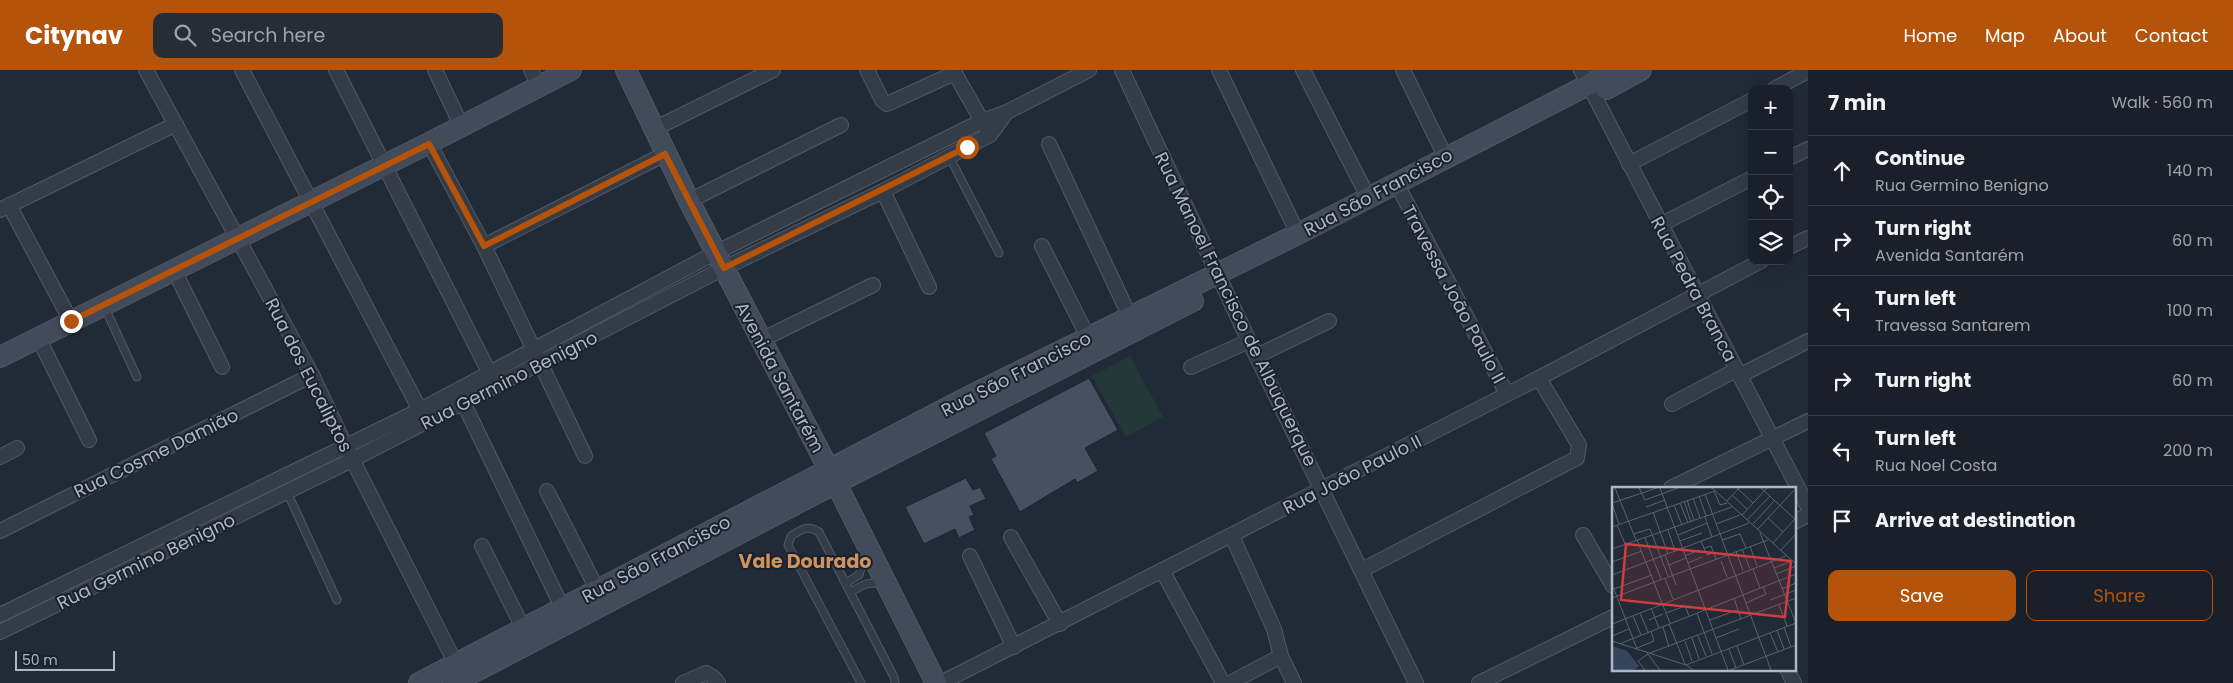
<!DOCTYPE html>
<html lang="en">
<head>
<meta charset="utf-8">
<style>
	:root { --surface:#192029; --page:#262d35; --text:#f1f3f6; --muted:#9fa3a8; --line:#373e46; --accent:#b45309 }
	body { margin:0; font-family:Poppins,sans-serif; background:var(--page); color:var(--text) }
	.controls { position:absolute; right:15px; top:15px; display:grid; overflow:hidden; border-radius:10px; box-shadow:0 5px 20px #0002 }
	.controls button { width:45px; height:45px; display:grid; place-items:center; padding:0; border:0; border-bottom:1px solid var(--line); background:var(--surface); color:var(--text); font:25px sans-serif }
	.scale { position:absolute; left:15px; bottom:12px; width:100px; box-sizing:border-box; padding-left:5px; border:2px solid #afb6c4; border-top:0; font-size:14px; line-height:18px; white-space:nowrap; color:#afb6c4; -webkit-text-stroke:4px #1a212c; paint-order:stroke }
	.stop { position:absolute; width:15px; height:15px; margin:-11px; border:4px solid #b45309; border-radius:50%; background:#fff }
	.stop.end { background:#b45309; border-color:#fff; box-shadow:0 1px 5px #0008 }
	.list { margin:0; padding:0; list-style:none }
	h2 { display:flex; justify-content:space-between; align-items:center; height:65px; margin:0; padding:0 20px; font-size:21px }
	h2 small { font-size:16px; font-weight:400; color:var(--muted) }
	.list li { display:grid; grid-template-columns:32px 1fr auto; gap:15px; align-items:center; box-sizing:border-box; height:70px; padding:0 20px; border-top:1px solid var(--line) }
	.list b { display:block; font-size:19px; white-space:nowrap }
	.list p { margin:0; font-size:16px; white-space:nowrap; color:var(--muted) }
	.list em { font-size:16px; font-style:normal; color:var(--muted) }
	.actions { display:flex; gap:10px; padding:15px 20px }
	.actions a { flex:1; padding:11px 0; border:1px solid var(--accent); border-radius:10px; text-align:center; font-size:18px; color:var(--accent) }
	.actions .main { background:var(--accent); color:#fff }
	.icon { flex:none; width:28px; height:28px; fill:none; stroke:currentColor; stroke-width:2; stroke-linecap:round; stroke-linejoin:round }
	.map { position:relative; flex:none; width:1808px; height:613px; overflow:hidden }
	header { display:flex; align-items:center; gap:30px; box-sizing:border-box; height:70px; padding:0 25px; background:var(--accent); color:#fff }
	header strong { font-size:24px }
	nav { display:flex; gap:28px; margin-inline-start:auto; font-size:18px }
	.search { width:350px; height:45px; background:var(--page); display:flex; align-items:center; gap:12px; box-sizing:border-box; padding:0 18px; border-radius:10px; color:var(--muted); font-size:19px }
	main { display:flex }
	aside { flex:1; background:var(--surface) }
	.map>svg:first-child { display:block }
</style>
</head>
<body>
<header>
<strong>Citynav</strong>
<div class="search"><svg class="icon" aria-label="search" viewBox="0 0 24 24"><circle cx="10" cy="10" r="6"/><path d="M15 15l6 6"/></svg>Search here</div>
<nav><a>Home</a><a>Map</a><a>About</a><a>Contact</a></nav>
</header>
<main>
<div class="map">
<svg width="1808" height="613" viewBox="0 0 1808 613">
	<rect width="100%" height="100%" fill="#212a37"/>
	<!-- green -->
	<path fill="#243739" d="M1130,286L1163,347L1126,367L1092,306Z"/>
	<!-- building -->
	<g fill="#475061" stroke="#1c232e">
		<path d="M1089,308L1118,360L1085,378L1098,401L1077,413L1075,409L1020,442L991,389L996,386L984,363Z"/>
		<path d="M966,408L973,420L980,417L986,429L970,436L974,445L969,447L975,460L959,468L955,459L924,474L905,437Z"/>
	</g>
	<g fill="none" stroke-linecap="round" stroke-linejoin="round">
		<defs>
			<g id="lane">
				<path d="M949,86L999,183"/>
				<path d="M105,238L137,307"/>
				<path d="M287,422L337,530"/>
				<path d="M846,513L859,505L866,483"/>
				<path d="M850,522L866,514L882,512"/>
				<path d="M861,613L788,475L791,466C801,460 808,454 819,462L894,607L895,613"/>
			</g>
			<g id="street">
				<path d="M146,0L312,305L346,377L460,602"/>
				<path d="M242,0L420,340"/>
				<path d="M336,0L490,304"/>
				<path d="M435,0L462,57"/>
				<path d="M531,0L539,16"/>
				<path d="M867,0L882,30L887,34L955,3"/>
				<path d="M953,0L986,58"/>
				<path d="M1122,0L1249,271L1416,613"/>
				<path d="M1219,0L1298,164"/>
				<path d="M1303,0L1368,127"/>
				<path d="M1403,0L1445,86"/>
				<path d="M1581,0L1808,437"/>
				<path d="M1774,19L1808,1"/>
				<path d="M654,59L773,0"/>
				<path d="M429,73L484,176L585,386"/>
				<path d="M1049,74L1130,247"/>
				<path d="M1789,88L1808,79"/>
				<path d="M1629,94L1752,30"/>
				<path d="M883,121L929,217"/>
				<path d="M1402,124L1507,324"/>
				<path d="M689,131L841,55"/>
				<path d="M9,135L71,251"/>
				<path d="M0,140L176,54"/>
				<path d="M1660,155L1752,108"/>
				<path d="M484,176L665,84"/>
				<path d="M1042,176L1088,267"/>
				<path d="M1789,177L1808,168"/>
				<path d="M174,200L222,297"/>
				<path d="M38,267L89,370"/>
				<path d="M761,270L873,215"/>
				<path d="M1257,286L1329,251"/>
				<path d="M1191,297L1249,271"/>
				<path d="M1739,306L1808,271"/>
				<path d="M464,334L563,539"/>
				<path d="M1672,334L1736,300"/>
				<path d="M0,387L17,378"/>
				<path d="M1671,418L1808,351"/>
				<path d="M547,421L598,521"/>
				<path d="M1794,452L1808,445"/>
				<path d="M0,461L312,305"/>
				<path d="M1583,465L1613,516"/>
				<path d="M1232,466L1274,559L1281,586L1294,613"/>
				<path d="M1011,467L1060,554"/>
				<path d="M482,476L524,560"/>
				<path d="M970,486L1014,577"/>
				<path d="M1162,500L1223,613"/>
				<path d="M1362,500L1577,388L1579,375L1539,308"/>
				<path d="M0,545L420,340L715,183L982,51L1007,42L1089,0"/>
				<path d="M0,562L352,390L724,198L883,121L990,65L1006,43"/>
				<path d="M1787,599L1794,613"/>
				<path d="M683,613L706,603L714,608L718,613"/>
				<path d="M941,613L1539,308L1761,191"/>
				<path d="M1230,613L1281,586"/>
				<path d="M1479,613L1613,547"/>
			</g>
			<g id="secondary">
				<path d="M626,0L689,131L836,413L936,613"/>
				<path d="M1606,19L1641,0"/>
				<path d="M0,287L429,73L571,0"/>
				<path d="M419,613L968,327L1298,164L1617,0"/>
				<path d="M453,613L836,413L1193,231"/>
			</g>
		</defs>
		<!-- lane casing -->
		<use href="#lane" stroke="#525965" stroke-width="9"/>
		<!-- street casing -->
		<use href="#street" stroke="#525965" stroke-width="16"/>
		<!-- secondary casing -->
		<use href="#secondary" stroke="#525965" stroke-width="22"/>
		<!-- lane -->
		<use href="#lane" stroke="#343c48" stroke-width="7"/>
		<!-- street -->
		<use href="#street" stroke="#343c48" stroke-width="14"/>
		<!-- secondary -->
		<use href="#secondary" stroke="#424b5a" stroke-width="20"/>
	</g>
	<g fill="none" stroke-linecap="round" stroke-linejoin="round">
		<!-- route -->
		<path stroke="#b45309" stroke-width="6" d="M71,251L429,74L484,176L665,84L724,198L967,77"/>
	</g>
	<g text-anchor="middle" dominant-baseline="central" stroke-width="4" stroke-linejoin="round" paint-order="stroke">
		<!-- street labels -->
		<g font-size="18" fill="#afb6c4" stroke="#1a212c">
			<text transform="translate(1378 122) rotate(-28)">Rua São Francisco</text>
			<text transform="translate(1694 219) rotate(62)">Rua Pedra Branca</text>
			<text transform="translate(1454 224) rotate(62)">Travessa João Paulo II</text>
			<text transform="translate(1236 239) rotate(64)">Rua Manoel Francisco de Albuquerque</text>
			<text transform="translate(1016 304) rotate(-27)">Rua São Francisco</text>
			<text transform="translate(309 305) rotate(63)">Rua dos Eucaliptos</text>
			<text transform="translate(780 307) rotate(62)">Avenida Santarém</text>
			<text transform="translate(509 310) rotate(-27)">Rua Germino Benigno</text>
			<text transform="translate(156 383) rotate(-26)">Rua Cosme Damião</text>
			<text transform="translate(1352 404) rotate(-27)">Rua João Paulo II</text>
			<text transform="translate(656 489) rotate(-28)">Rua São Francisco</text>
			<text transform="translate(146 491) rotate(-26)">Rua Germino Benigno</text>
		</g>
		<!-- neighbourhood labels -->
		<g font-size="19" font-weight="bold" fill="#cf945e" stroke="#1a212c">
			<text x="805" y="491">Vale Dourado</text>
		</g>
	</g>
	<!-- overview -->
	<g transform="translate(1612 417)">
		<rect width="184" height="184" fill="#212a37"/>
		<path d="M0,159L15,164L27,179L22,183H0Z" fill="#35455e"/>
		<path fill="none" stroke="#5a626f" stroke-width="1" d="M3,1L24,53M27,1L33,13L66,1M48,1L116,183M100,1L184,77M149,1L184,33M126,2L141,16M102,4L108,18L115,16M93,7L159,183M120,8L135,22M87,9L94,29M81,11L88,31M75,13L82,33M72,14L79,35M115,14L127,1M0,16L45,1M68,16L76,36M0,17L7,37M62,18L70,38M34,20L53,13M41,25L56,67M130,28L155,1M93,30L100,50M156,31L171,45M135,33L158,9M104,37L128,28M141,37L163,13M5,38L13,57M0,40L103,4M56,43L63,64M145,43L184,1M148,46L184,136M21,47L38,42L56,89M66,48L95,36M33,51L49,92M25,53L58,136M110,53L128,47L134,61M68,54L90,46M89,54L95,68L101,66M161,56L183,32M138,59L145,79M92,61L99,59L104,72M0,62L120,20M130,62L138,82M169,63L184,47M124,64L131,84M53,68L64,98M73,69L87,63M109,74L115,90M0,75L30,64M76,76L90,70M57,78L74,71M162,81L180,74M141,82L148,101M164,87L184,79M0,88L137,36M53,92L61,112M0,97L25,162M2,102L40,88M170,102L184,96M0,111L156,53M122,111L129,132M158,113L184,103M134,116L154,107L151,100M167,118L175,139M39,121L47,141M28,126L36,145M54,126L73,119L77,129M85,126L100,167M21,129L29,148M37,133L51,127M98,133L125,123M0,137L174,69M57,137L73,177M51,140L57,160M172,140L179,160M165,143L172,162M158,146L166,165M0,149L17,142M86,149L94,169M80,151L87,172M104,151L127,142M0,154L74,178L81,183M73,154L80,174M7,157L184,87M125,159L132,178M25,161L42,154L39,144M117,162L124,181M35,166L48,183M38,166L184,111M74,178L184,136M33,183L26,174L36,167M118,183L184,158"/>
		<path fill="#d03d3f" fill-opacity="0.15" stroke="#d03d3f" stroke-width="2.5" d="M14,57L179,74L173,130L9,113Z"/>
		<rect width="184" height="184" fill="none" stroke="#afb6c4" stroke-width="2.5"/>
	</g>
</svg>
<div class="controls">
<button>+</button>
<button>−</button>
<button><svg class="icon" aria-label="locate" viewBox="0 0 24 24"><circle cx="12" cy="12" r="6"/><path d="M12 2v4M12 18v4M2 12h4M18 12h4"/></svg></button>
<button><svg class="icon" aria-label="layers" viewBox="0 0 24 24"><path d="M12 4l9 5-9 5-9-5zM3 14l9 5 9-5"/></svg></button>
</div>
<div class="scale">50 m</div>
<div class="stop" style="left:967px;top:77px"></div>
<div class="stop end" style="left:71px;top:251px"></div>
</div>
<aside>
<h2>7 min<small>Walk · 560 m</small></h2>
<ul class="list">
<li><svg class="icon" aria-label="ahead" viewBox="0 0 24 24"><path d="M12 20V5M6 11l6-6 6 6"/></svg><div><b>Continue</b><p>Rua Germino Benigno</p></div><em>140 m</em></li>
<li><svg class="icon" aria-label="right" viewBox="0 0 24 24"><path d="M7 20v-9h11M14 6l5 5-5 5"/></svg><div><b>Turn right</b><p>Avenida Santarém</p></div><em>60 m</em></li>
<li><svg class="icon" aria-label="left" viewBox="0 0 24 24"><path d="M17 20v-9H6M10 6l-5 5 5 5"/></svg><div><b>Turn left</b><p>Travessa Santarem</p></div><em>100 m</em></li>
<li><svg class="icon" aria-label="right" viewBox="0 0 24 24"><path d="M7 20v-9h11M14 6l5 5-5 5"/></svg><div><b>Turn right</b></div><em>60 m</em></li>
<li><svg class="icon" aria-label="left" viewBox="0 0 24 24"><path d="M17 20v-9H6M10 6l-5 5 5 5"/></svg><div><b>Turn left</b><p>Rua Noel Costa</p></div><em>200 m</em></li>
<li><svg class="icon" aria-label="arrive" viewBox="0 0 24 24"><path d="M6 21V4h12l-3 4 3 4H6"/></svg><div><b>Arrive at destination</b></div></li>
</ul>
<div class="actions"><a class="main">Save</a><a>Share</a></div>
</aside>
</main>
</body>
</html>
